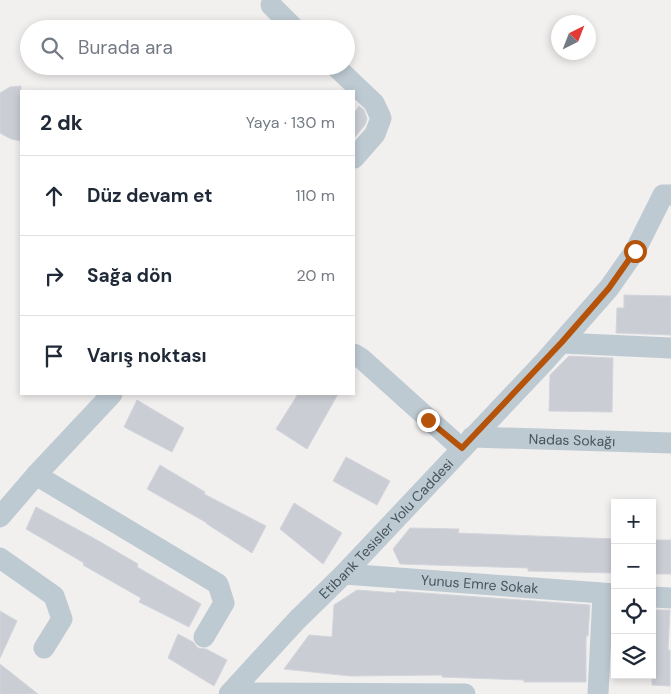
<!DOCTYPE html>
<html lang="tr">
<head>
<meta charset="utf-8">
<style>
	:root { --surface:#fff; --page:#f2f2f3; --text:#1f2937; --muted:#747a83; --line:#e0e1e3 }
	body { margin:0; font-family:"DM Sans",sans-serif; background:var(--page); color:var(--text) }
	.controls { position:absolute; right:15px; bottom:15px; display:grid; overflow:hidden; border-radius:0px; box-shadow:0 2px 8px #0003 }
	.controls button { width:45px; height:45px; display:grid; place-items:center; padding:0; border:0; border-bottom:1px solid var(--line); background:var(--surface); color:var(--text); font:25px sans-serif }
	.compass { position:absolute; left:551px; top:15px; width:45px; height:45px; border-radius:50%; background:var(--surface); box-shadow:0 2px 8px #0003; rotate:42deg }
	.stop { position:absolute; width:15px; height:15px; margin:-11px; border:4px solid #b45309; border-radius:50%; background:#fff }
	.stop.end { background:#b45309; border-color:#fff; box-shadow:0 1px 5px #0008 }
	.list { margin:0; padding:0; list-style:none }
	h2 { display:flex; justify-content:space-between; align-items:center; height:65px; margin:0; padding:0 20px; font-size:21px }
	h2 small { font-size:16px; font-weight:400; color:var(--muted) }
	.list li { display:grid; grid-template-columns:32px 1fr auto; gap:15px; align-items:center; box-sizing:border-box; height:80px; padding:0 20px; border-top:1px solid var(--line) }
	.list b { display:block; font-size:19px; white-space:nowrap }
	.list em { font-size:16px; font-style:normal; color:var(--muted) }
	.icon { flex:none; width:28px; height:28px; fill:none; stroke:currentColor; stroke-width:2; stroke-linecap:round; stroke-linejoin:round }
	.map { position:relative; flex:none; width:671px; height:694px; overflow:hidden }
	.search { position:absolute; background:var(--surface); box-shadow:0 2px 8px #0003; left:20px; top:20px; width:335px; height:55px; display:flex; align-items:center; gap:12px; box-sizing:border-box; padding:0 18px; border-radius:28px; color:var(--muted); font-size:19px }
	.panel { position:absolute; background:var(--surface); box-shadow:0 2px 8px #0003; left:20px; top:90px; width:335px; height:305px; border-radius:0px }
	.map>svg:first-child { display:block }
</style>
</head>
<body>
<div class="map">
<svg width="671" height="694" viewBox="0 0 671 694">
	<rect width="100%" height="100%" fill="#f2efef"/>
	<!-- building -->
	<g fill="#caced4" stroke="#d2d5db">
		<path d="M21,86V141L11,139L0,133V93L10,87Z"/>
		<path d="M359,106L364,110L367,119L365,125L354,138V113Z"/>
		<path d="M624,295L671,296V335L616,333L617,308H624Z"/>
		<path d="M569,356L613,358L612,412L549,411L550,375Z"/>
		<path d="M298,394H338L307,449L276,429Z"/>
		<path d="M137,400L184,428L172,452L124,427Z"/>
		<path d="M346,457L390,481L377,505L333,481Z"/>
		<path d="M160,465L205,492L204,494L266,526L252,553L207,524V523L147,489Z"/>
		<path d="M294,503L342,533L323,564L280,529Z"/>
		<path d="M36,507L97,540L138,564L137,567L201,604L189,627L139,602L141,598L83,565L84,563L26,529Z"/>
		<path d="M410,528L459,529L458,533L615,539V573L528,571V568L400,564L393,549Z"/>
		<rect x="652" y="540" width="19" height="34"/>
		<path d="M357,590L396,593V591L590,605L588,636H586V682H524V680L442,677V675L350,676L284,669L309,635L332,637L334,605Z"/>
		<path d="M652,610H670L668,650H670V686L652,685Z"/>
		<path d="M0,611L17,621L0,658Z"/>
		<path d="M178,634L193,642L198,648L206,649L227,660L214,686L168,658Z"/>
		<path d="M0,664L38,694H0Z"/>
	</g>
	<g fill="none" stroke-linecap="round" stroke-linejoin="round">
		<!-- minor -->
		<g stroke="#becad2" stroke-width="21">
			<path d="M271,5L295,29"/>
			<path d="M335,66L374,103L381,118L375,134L354,158"/>
			<path d="M562,343L671,348"/>
			<path d="M354,354L362,359L462,449"/>
			<path id="s1" d="M472,437L671,443"/>
			<path d="M36,475L218,584L224,603L204,637"/>
			<path d="M0,517L36,475L112,394"/>
			<path d="M0,558L54,596L62,619L44,648"/>
			<path id="s2" d="M344,574L615,594"/>
			<path d="M652,597L671,598"/>
			<path d="M230,693L465,694"/>
			<path id="s3" d="M229,694L297,620L344,574L545,361L609,288L635,251L663,195H671"/>
			<path d="M598,694L603,594"/>
		</g>
	</g>
	<g fill="none" stroke-linecap="round" stroke-linejoin="round">
		<!-- route -->
		<path stroke="#b45309" stroke-width="6" d="M428,420L462,448L562,342L609,288L635,251"/>
	</g>
	<g text-anchor="middle" dominant-baseline="central" stroke-width="5" stroke-linejoin="round" paint-order="stroke">
		<!-- street labels -->
		<g font-size="14" fill="#45545e" stroke="#fff">
			<text stroke="none"><textPath href="#s1" startOffset="100">Nadas Sokağı</textPath></text>
			<text stroke="none"><textPath href="#s3" startOffset="228">Etibank Tesisler Yolu Caddesi</textPath></text>
			<text stroke="none"><textPath href="#s2" startOffset="136">Yunus Emre Sokak</textPath></text>
		</g>
	</g>
</svg>
<div class="controls">
<button>+</button>
<button>−</button>
<button><svg class="icon" aria-label="locate" viewBox="0 0 24 24"><circle cx="12" cy="12" r="6"/><path d="M12 2v4M12 18v4M2 12h4M18 12h4"/></svg></button>
<button><svg class="icon" aria-label="layers" viewBox="0 0 24 24"><path d="M12 4l9 5-9 5-9-5zM3 14l9 5 9-5"/></svg></button>
</div>
<svg class="compass" viewBox="-18 -18 36 36"><path d="M0-13l5 13h-10z" fill="#e53935"/><path d="M0 13l5-13h-10z" fill="#747a83"/></svg>
<div class="stop" style="left:635px;top:251px"></div>
<div class="stop end" style="left:428px;top:420px"></div>
<div class="search"><svg class="icon" aria-label="search" viewBox="0 0 24 24"><circle cx="10" cy="10" r="6"/><path d="M15 15l6 6"/></svg>Burada ara</div>
<section class="panel">
<h2>2 dk<small>Yaya · 130 m</small></h2>
<ul class="list">
<li><svg class="icon" aria-label="ahead" viewBox="0 0 24 24"><path d="M12 20V5M6 11l6-6 6 6"/></svg><div><b>Düz devam et</b></div><em>110 m</em></li>
<li><svg class="icon" aria-label="right" viewBox="0 0 24 24"><path d="M7 20v-9h11M14 6l5 5-5 5"/></svg><div><b>Sağa dön</b></div><em>20 m</em></li>
<li><svg class="icon" aria-label="arrive" viewBox="0 0 24 24"><path d="M6 21V4h12l-3 4 3 4H6"/></svg><div><b>Varış noktası</b></div></li>
</ul>
</section>
</div>
</body>
</html>
